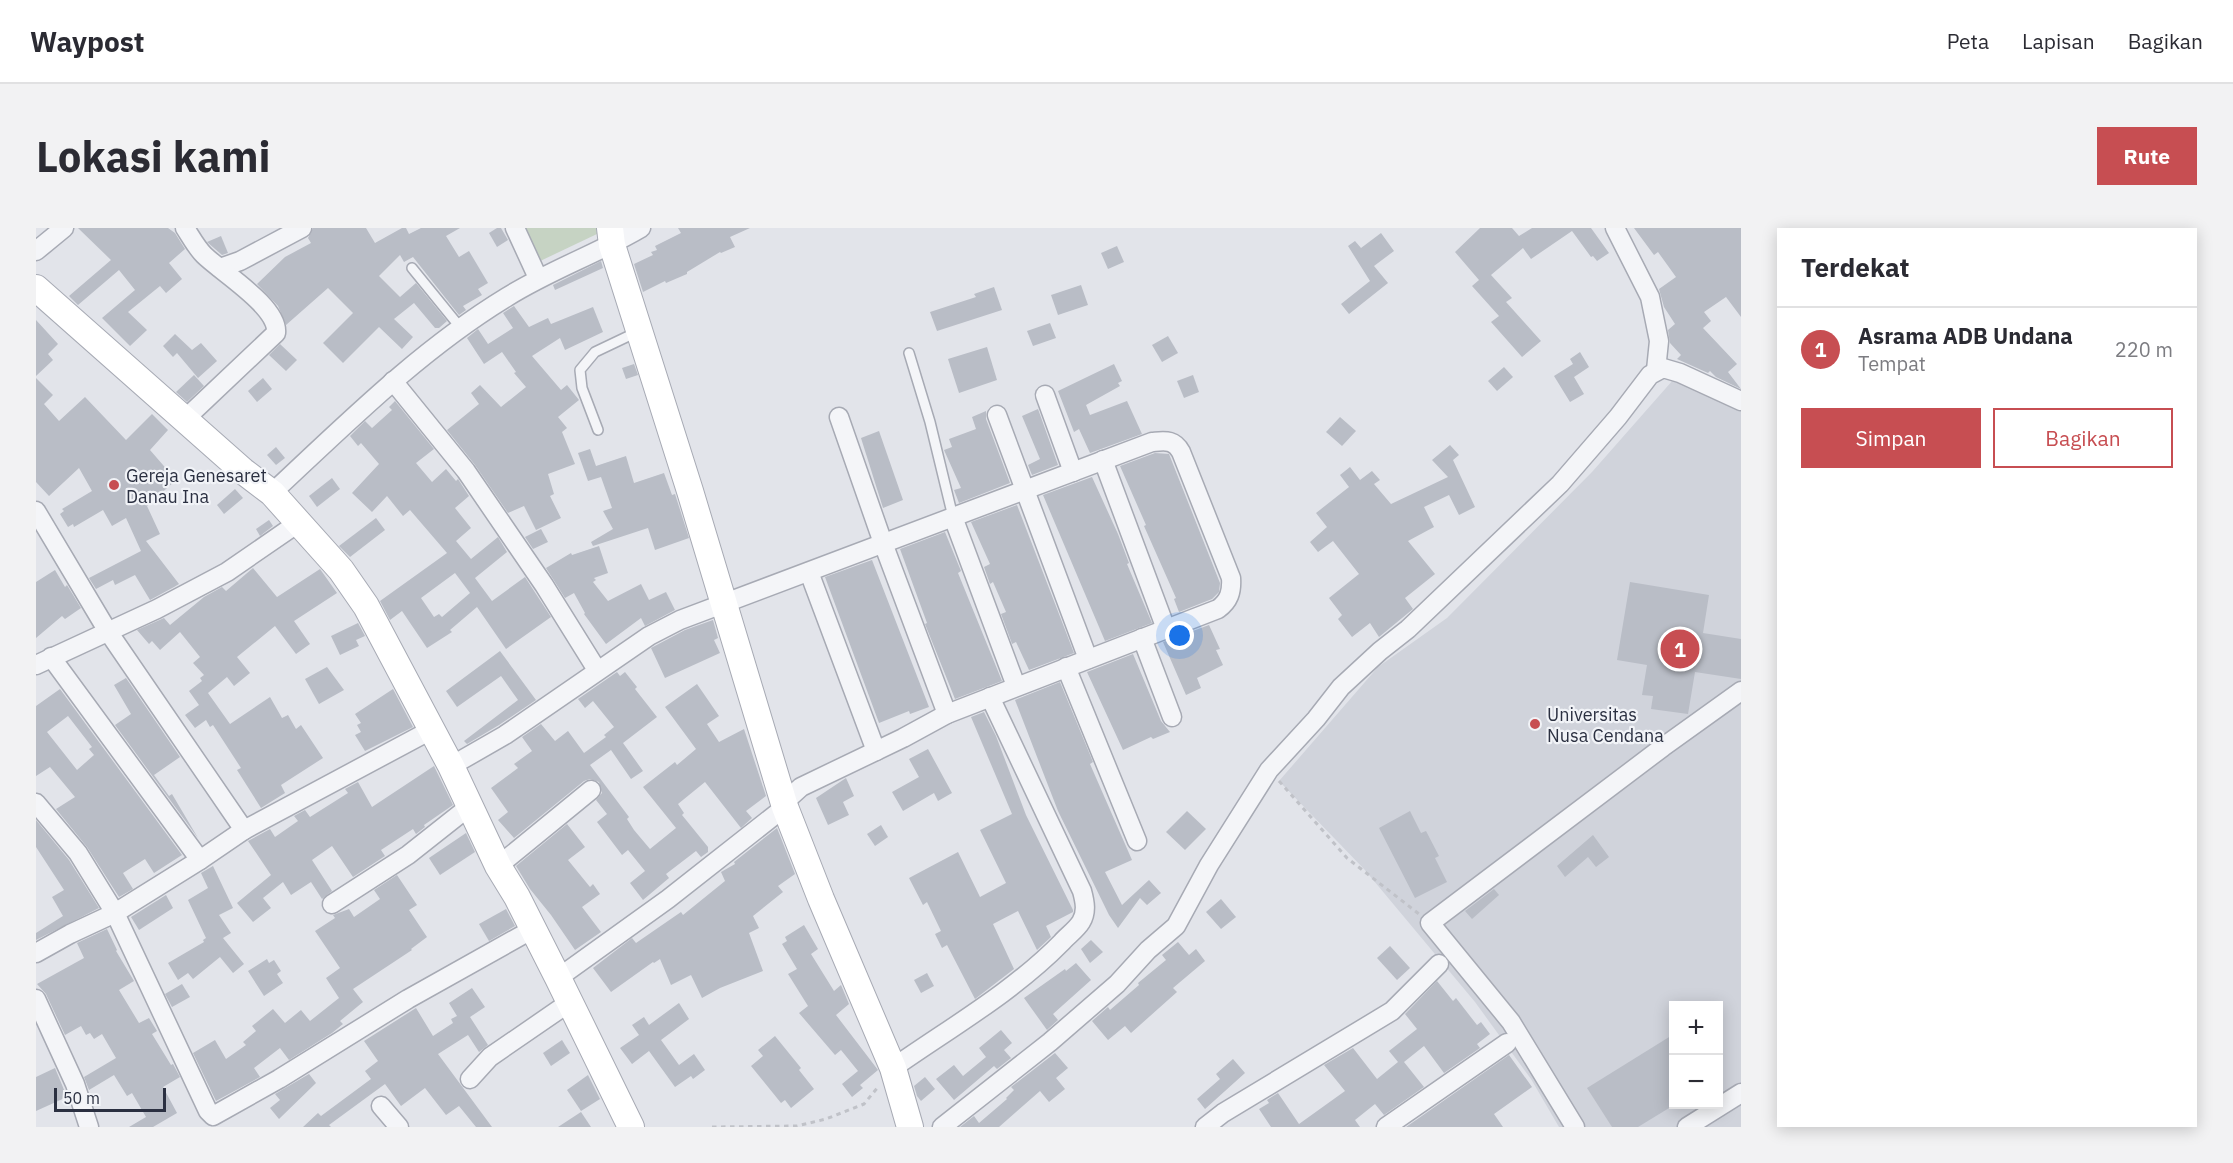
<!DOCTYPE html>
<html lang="id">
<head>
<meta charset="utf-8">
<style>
	:root { --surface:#fff; --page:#f2f2f3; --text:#2b2b33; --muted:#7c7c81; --line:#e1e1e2; --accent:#c74e52 }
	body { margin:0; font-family:"IBM Plex Sans",sans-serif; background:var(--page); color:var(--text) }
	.controls { position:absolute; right:18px; bottom:18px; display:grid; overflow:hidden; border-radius:0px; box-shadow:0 3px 15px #0003 }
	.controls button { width:54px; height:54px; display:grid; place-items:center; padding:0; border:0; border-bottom:2px solid var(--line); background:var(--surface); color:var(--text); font:30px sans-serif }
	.scale { position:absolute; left:18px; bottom:15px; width:112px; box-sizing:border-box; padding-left:6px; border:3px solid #2b3041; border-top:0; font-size:16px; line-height:21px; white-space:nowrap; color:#2b3041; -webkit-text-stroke:4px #f1f3f7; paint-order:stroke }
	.you { position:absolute; left:1144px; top:408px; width:21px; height:21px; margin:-15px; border:4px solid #fff; border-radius:50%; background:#1a73e8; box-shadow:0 0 0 9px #1a73e833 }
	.badge { display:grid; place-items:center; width:39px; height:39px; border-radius:50%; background:var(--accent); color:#fff; font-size:20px; font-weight:700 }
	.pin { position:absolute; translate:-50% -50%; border:3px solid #fff; box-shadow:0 2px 6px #0006 }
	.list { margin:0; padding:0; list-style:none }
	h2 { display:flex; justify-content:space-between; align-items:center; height:78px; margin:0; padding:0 24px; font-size:26px }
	h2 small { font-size:20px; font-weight:400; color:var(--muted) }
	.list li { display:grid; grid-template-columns:39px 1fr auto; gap:18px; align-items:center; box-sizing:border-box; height:84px; padding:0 24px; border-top:2px solid var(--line) }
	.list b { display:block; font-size:22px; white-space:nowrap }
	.list p { margin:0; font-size:20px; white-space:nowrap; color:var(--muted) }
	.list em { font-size:20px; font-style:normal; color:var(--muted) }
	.actions { display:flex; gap:12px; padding:18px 24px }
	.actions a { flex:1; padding:14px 0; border:2px solid var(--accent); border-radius:0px; text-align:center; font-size:21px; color:var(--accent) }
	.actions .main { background:var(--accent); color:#fff }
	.map { position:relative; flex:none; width:1705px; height:899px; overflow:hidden; border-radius:0px }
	header { display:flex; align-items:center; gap:36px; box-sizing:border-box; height:84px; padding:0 30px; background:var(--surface); border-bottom:2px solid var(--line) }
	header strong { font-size:28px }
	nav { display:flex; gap:33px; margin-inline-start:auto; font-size:21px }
	.intro { display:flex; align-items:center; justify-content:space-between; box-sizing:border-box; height:144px; padding:0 36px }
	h1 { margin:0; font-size:42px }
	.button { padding:15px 27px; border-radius:0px; background:var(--accent); color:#fff; font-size:21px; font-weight:700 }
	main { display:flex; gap:36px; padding:0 36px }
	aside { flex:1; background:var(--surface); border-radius:0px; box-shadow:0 3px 15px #0003 }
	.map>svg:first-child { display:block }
</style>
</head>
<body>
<header>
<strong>Waypost</strong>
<nav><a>Peta</a><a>Lapisan</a><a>Bagikan</a></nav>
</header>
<div class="intro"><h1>Lokasi kami</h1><a class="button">Rute</a></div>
<main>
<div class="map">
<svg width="1705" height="899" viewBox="0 0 1705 899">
	<rect width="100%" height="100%" fill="#e2e4ea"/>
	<!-- built -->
	<path fill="#d0d3db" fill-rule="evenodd" d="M1637,152L1705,183V899H1523L1495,851L1439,774L1328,641L1243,553L1342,439L1411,390L1556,244ZM1638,778H1682V876H1638Z"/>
	<!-- green -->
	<path fill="#c6d3c3" d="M483,0H560L561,6L500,35Z"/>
	<!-- building -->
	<g fill="#b9bdc6" fill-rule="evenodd">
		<path d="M42,0H132L139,5L149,21L133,35L146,51L130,65L124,58L92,84L111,102L94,118L66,90L99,62L83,42L42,77L33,68L75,32Z"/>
		<path d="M277,0H330L339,15L366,0H370L373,6L385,0H424L410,8L423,29L433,23L452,55L442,61L446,67L427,78L430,82L423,87L377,29L368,34L364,27L343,48L364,69L380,55L411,93L403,100H399L378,75L358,91L377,109L366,121L343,99L307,135L287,115L317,85L292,60L250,97L242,78L221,56L249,29L275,15L272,10Z"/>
		<path d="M461,0H465L472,12L461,19L453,5Z"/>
		<path d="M642,0H714L694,9L699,19L685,25L684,24L651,44V46L630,55L629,53L607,64L598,36L617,27L615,24L621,22L619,18L645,5Z"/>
		<path d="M1444,0H1476L1483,8L1496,0H1555L1573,25L1561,33L1557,28L1555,29L1536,3L1495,31L1487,20L1455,47L1476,70L1470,74L1505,113L1486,129L1455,94L1463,88L1436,58L1443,52L1419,24Z"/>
		<path d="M1598,0H1705V89L1690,69L1668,84L1675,93L1667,100L1701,136L1692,144L1705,161L1680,149L1674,143L1672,145L1641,131L1645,127L1634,115L1632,102L1639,96L1628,79L1623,61L1640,49L1622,24L1618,27Z"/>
		<path d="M1345,5L1358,23L1338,38L1352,55L1313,86L1305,76L1334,53L1312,18L1319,13L1325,20Z"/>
		<path d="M185,8L192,25L186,27L171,14Z"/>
		<path d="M1081,18L1088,34L1072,41L1065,25Z"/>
		<path d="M565,33L567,40L519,62L517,57Z"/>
		<path d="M1045,57L1052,77L1022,87L1015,67Z"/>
		<path d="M958,59L966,82L901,103L894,84L940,69L938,66Z"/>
		<path d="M478,78L493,99L512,90L515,96L557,79L567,104L529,122L524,110L496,128L525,162L531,157L543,172L522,189L531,200L526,204L539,236L512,246L518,266L514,268L525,290L500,302L488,278L472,285L439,237L411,202L443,176L435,165L444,157L465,179L490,159L478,145L480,144L466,124L448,136L431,110L442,101L452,116L477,100L467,85Z"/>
		<path d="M0,92L22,116L12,126L17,132L0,148Z"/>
		<path d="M1014,95L1020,110L997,118L991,103Z"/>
		<path d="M139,106L156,122L165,115L181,133L162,150L141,125L137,129L127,118Z"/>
		<path d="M1132,108L1142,125L1126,134L1116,117Z"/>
		<path d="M244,116L261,132L250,143L233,127Z"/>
		<path d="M951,119L961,152L923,165L912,131Z"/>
		<path d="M1544,124L1553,139L1538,149L1548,166L1534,174L1518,148L1537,136L1534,131Z"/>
		<path d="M598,136L602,147L590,151L586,140Z"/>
		<path d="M1078,136L1086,153L1082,155L1084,158L1050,177L1054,187L1091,173L1106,206L1054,225L1043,201L1038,204L1022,163Z"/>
		<path d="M1468,139L1477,149L1461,163L1452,153Z"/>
		<path d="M158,147L168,158L151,174L140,164Z"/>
		<path d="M1157,147L1163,164L1148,170L1141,153Z"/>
		<path d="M0,150L17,167L8,176L23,193L49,169L90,212L116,186L132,202L114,222L140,252L111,278L124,306L110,313L143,356L138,359L114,372L99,347L79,357L77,352L60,361L53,350L105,323L90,290L76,298L67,282L38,299L37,296L32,299L24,286L28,283L26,281L56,263L43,240L13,268L0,254Z"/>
		<path d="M227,150L236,161L221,174L212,163Z"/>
		<path d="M359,173L398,221L380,235L396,254L410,241L420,253L422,251L433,268L419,280L435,300L420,313L435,331L462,309L471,324L439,350L456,373L489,349L515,389L470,421L441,379L414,402L416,404L391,420L366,383L354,392L344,373L411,325L374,282L367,288L351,268L336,284L316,265L343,236L325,215L322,218L314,208L329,193L336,200L356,182L353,179ZM419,345L434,365L406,389L403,386L398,389L385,370Z"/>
		<path d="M1002,181L1022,237L996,247L992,237L1004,231L986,188Z"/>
		<path d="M950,183V191L974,255L923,275L918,262L925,260L908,222L916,219L913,211L940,201L936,189Z"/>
		<path d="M1304,189L1320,203L1306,218L1290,204Z"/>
		<path d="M843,203L867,272L847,280L825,210Z"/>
		<path d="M1414,217L1423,227L1417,232L1439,279L1423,287L1413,267L1388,279L1398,299L1372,313L1399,346L1369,370L1377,381L1343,409L1334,395L1316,409L1302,391L1306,387L1293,370L1323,346L1297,313L1282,324L1274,314L1291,299L1280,285L1313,259L1304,247L1314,239L1324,252L1336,243L1344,252L1338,256L1355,276L1412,249L1396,232Z"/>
		<path d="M240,219L249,230L240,237L231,227Z"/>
		<path d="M554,221L560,238L590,228L598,255L628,245L636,267L639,266L653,310L619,322L612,300L557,318L555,314L577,301L567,283L576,280L565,249L552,253L542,225Z"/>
		<path d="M1119,225L1133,226L1184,355L1183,364L1176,371L1143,384L1138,371L1140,370L1108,298L1110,297L1084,238Z"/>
		<path d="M1056,249L1082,306L1093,335L1091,336L1116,395L1069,413L1007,267Z"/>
		<path d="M296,250L304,261L281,279L273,268Z"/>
		<path d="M199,261L207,270L188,286L181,277Z"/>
		<path d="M981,277L1038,425L993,442L980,414L976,416L975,413L965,386L970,384L957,354L954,356L948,339L954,336L935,294Z"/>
		<path d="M340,290L349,302L314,329L303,318Z"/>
		<path d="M233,292L237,298L224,308L220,301Z"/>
		<path d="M505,301L512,314L497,321L489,309Z"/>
		<path d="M909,304L925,343L922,345L966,453L919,471L889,396L891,395L864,321Z"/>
		<path d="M563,318L572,345L558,350L560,352L557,354L572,373L605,356L613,372L630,364L639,382L609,398L605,390L570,416L548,386L549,385L538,365L529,370L510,340L535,325L536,327Z"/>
		<path d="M836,332L893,479L874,486L873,483L843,495L789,349Z"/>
		<path d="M217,340L241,369L284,341L301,365L258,393L274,416L260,426L239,398L201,429L214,445L198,458L191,449L172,465L194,496L234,469L246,490L252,487L260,501L265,497L287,530L245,557L249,565L225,580L201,542L205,540L177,497L174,499L170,492L159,500L149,487L163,477L153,463L166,453L164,450L168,447L157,435L164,429L144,404L124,422L116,413L113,416L101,402L128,390L134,397L168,369L186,359L190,363Z"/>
		<path d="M19,342L29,359L31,357L45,380L29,391L26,388L0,410V354Z"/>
		<path d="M1594,354L1673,367L1667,405L1705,411V451L1659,444L1652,486L1615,481L1617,468L1606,467L1611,437L1581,432Z"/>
		<path d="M677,392L682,410L678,412L684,425L629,450L615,420L649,402Z"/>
		<path d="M322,395L329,408L320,412L323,418L304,427L295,408Z"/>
		<path d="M1173,397L1184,421L1180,422L1187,437L1161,450L1165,460L1150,467L1127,414Z"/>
		<path d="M464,423L500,472L463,497L431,516L428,513L482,472L465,448L421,479L410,463Z"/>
		<path d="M1097,426L1125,493L1134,504L1117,511L1115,509L1087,522L1051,444Z"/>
		<path d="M291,439L308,462L283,476L269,451Z"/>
		<path d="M581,444L584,448L589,444L601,459L599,461L621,489L587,515L607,543L595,551L575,522L554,537L593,589L591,591L598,602L614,621L640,600L607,559L639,534L641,537L660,521L629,479L661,456L683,488L671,496L683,514L708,501L730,568L710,583L716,590L705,600L669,554L642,576L648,585L646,587L672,619V624L665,629L660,623L630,646L633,650L607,672L594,655L609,643L592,622L586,627L561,594L571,586L560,572L566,565L563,554L554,551L548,553L478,610L462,592L472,584L455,560L482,540L478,536L496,523L486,509L505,496L519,513L532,503L548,525L570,509L568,507L578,499L557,473L549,480L542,471Z"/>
		<path d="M90,450L144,529L118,547L133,568L136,566L162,610L79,497L95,486L78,457Z"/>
		<path d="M1024,454L1057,534L1054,536L1096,632L1069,644L1086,677L1113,652L1125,665L1111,677L1104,670L1082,700L1073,687L1022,583L979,472Z"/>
		<path d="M24,461L146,627L118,645L109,631L87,645L97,661L83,669L51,619L20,581L39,569L14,539L0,548V478ZM32,488L56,519L53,521L58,527L41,542L11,504Z"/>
		<path d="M357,461L377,499L329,523L319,507L325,504L321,497L325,495L319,486Z"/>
		<path d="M948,484L960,508L990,587L1037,682V684L1010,698L1015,709L1001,722L982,683L957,696L978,741L939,771L911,717L906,720L899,706L905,703L891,674L887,677L873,650L922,624L944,669L970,655L944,602L976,586L935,489Z"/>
		<path d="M892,521L916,565L902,573L898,565L867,583L856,564L883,549L873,531Z"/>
		<path d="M398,538L417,577L388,597L389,599L380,606L377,601L345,622L349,628L317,649L296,618L276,632L296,663L286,671L275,654L255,667L247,654L227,670L235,680L217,694L201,675L235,647L212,613L234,601L239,609L262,593L258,588L269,582L274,589L312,565L309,561L322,554L336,579Z"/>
		<path d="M810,550L818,568L807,574L813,587L792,597L780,570Z"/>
		<path d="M1151,583L1170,601L1149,622L1130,604Z"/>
		<path d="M1374,583L1385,605L1390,603L1403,628L1399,630L1411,654L1379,670L1343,600Z"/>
		<path d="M0,592L33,632L63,680L0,712V705L27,688L16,669L28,662L0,619Z"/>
		<path d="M531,596L549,619L532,632L554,659L557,656L564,666L546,679L565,704L539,722L515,687L494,661L480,638Z"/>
		<path d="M845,597L852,609L839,618L831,606Z"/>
		<path d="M741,600L759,646L742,658L747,664L717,688L723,700L713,705L727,743L684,760L666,770L655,747L635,757L624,731L618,735L617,734L575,764L557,740L596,710L600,715L645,684L647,687L689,653L685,644L699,636L698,634Z"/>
		<path d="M430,605L439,624L404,647L393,630Z"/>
		<path d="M1557,607L1573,629L1560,639L1552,629L1529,649L1521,638Z"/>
		<path d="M177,638L197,680L183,687L195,705L187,710L208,736L197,745L184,729L157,751L152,745L142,752L132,735L168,714L167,712L170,710L152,672L172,660L165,645Z"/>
		<path d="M361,647L381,677L373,682L391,709L375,721L376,722L317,761L327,774L304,793L307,796L296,805L253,832L244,820L218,840L224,849L180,873L157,825L179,812L190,831L210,817L207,814L220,803L216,798L237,781L249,795L265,782L274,793L303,770L290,750L304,740L279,703L299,690L297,687L313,681L318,689L344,671L338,662Z"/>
		<path d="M1458,661L1463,667L1436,691L1429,683Z"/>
		<path d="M130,667L137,680L103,702L95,689Z"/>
		<path d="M1185,671L1200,689L1185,701L1170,684Z"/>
		<path d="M470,681L479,698L453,713L443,696Z"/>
		<path d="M768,697L782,721L775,726L798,763L805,757L813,776L800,787L842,842L824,857L827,860L816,869L806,856L822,843L805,822L799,827L763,785L772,778L752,746L761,741L746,716L751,713L749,709Z"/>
		<path d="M71,701L81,722L80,723L98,753L83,762L103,795L113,790L121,803L116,806L135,837L137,836L144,849L127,859L141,885L117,899H93L110,889L96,865L91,868L78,847L53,862L48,849L80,830L66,806L58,811L54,805L50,807L45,798L29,807L10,766L1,756L48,730L41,715Z"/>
		<path d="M1055,712L1067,724L1054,735L1045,721Z"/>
		<path d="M1142,714L1153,727L1160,721L1169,733L1137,760L1141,764L1095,805L1089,798L1072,812L1056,793L1072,779L1074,782L1103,757L1102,755L1130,732L1126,727Z"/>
		<path d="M1354,718L1374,740L1361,752L1341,730Z"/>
		<path d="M231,731L233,735L238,732L245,743L241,746L247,755L228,768L212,743Z"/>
		<path d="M1040,735L1055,752L1017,786L1022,792L1011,802L988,770L1029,741L1030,743Z"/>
		<path d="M891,745L898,758L885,765L878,752Z"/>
		<path d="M1401,753L1417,773L1420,770L1441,797L1445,794L1454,806L1441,816L1444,820L1408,845L1388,818L1368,834L1388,859L1348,887L1339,876L1319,892L1324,899H1235L1223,881L1233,875L1231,872L1242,865L1263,896L1309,863L1288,837L1317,820L1341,851L1362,834L1353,823L1381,801L1369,786Z"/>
		<path d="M146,756L154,769L136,779L129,766Z"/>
		<path d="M436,760L449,779L434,789L452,817L443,824L432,807L402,826L456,899H440L423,878L410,887L389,860L365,878L349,856L293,897L295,899H267L282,885L285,888L335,851L329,843L342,833L328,813L380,780L397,808L417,795L415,791L421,788L413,775Z"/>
		<path d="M643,775L653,791L625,812L643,837L658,826L669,842L657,851L655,848L639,859L613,823L596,836L584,820L603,807L596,797L608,789L613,797Z"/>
		<path d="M965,802L976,815L968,822L975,830L961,841L958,838L918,872L900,851L918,837L927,848L950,829L943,820Z"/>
		<path d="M1638,806V877L1602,899H1576L1551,860Z"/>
		<path d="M739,808L765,840L763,842L778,861L755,880L749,872L745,875L715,838L727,828L722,822Z"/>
		<path d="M526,812L534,825L515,838L507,825Z"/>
		<path d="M1019,825L1032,840L1020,850L1029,861L1013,874L1004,863L963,899H924L938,888L943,895L971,871L970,870L978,862L975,859Z"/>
		<path d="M1473,827L1496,859L1458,886L1467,899H1370Z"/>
		<path d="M1197,831L1209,845L1169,881L1161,871L1184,851L1180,846Z"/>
		<path d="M19,840L31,869L0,883V849Z"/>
		<path d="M273,846L280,855L243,891L234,880L244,872L239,866Z"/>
		<path d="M552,847L564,871L545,883L531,862Z"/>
		<path d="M889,849L899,861L885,873L881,868L878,858Z"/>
		<path d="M545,884L555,899H522Z"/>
	</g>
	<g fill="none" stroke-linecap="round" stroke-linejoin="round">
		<defs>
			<g id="lane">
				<path d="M376,40L424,99"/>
				<path d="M873,125L894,194L917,289"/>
				<path d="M562,202L546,160L544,142L559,124L601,104"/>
			</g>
			<g id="street">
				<path d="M479,0L502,50"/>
				<path d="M1579,0L1614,69L1623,113L1620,142"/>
				<path d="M0,23L28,0"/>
				<path d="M184,40L204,33L266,0"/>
				<path d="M357,153L430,243L508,357L561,442"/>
				<path d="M1009,167L1037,244"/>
				<path d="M961,187L1052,431"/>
				<path d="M803,189L847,315L911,486"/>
				<path d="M148,192L240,105C243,79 185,44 168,27C160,19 155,9 149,0"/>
				<path d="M1067,232L1130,401"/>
				<path d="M236,265C311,195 384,122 471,69C514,42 561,26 605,0"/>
				<path d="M0,283L71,402L208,602"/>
				<path d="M917,289L980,458"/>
				<path d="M773,344L840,523"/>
				<path d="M1106,410L1136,489"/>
				<path d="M15,429L164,632"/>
				<path d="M0,437L121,381L191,344L262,295"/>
				<path d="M1030,439L1101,613"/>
				<path d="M415,538L469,507L613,408L644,392L1116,214C1129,213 1138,211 1145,224L1195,350C1196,364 1193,373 1182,381L911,486L867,510L765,559L754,569L749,579L632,671L522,750"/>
				<path d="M0,575L42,625L79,685L172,883L177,888L243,851L372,771L497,701"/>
				<path d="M462,638L555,562"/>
				<path d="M296,676L372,627L434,578"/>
				<path d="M0,725L34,706L79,685L164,632L208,602L395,502"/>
				<path d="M0,771L39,856L53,899"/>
				<path d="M857,840C914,800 977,764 1026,714C1031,708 1040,702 1045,694C1051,684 1049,674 1046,663L954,469"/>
				<path d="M434,851L454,829L534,774"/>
				<path d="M345,878L363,899"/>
				<path d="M906,899L1014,814L1081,756L1112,722L1140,698L1173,637L1233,542L1280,491L1305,459L1344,423L1372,401L1524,256L1582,189L1614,147L1627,140L1644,145L1705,173"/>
				<path d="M1169,899L1187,885L1356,783L1403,736"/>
				<path d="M1350,899L1471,815"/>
				<path d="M1539,899L1475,794L1394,695L1627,519L1705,463"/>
				<path d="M1651,899L1705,865"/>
			</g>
			<g id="secondary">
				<path d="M574,0L576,17L654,263L749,579L785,671L857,840L874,899"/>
				<path d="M0,60L207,243L236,265L305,342L330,378L415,538L462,638L481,669L522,750L595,899"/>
			</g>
		</defs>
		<!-- lane casing -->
		<use href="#lane" stroke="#a7aab4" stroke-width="12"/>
		<!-- street casing -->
		<use href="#street" stroke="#a7aab4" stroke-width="21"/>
		<!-- secondary casing -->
		<use href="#secondary" stroke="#a7aab4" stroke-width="28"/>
		<!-- path -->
		<g stroke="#c0c2c8" stroke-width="3" stroke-dasharray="4.5 4.5" stroke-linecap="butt">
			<path d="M1243,553L1311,630L1383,686"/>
			<path d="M676,899L761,898L790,891L828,876L842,859"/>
		</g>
		<!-- lane -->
		<use href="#lane" stroke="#f4f5f8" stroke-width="9"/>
		<!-- street -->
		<use href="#street" stroke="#f4f5f8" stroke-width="18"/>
		<!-- secondary -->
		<use href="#secondary" stroke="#fff" stroke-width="26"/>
	</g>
	<!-- markers -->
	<g fill="#c74e52" stroke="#f1f3f7" stroke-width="2">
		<circle cx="78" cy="257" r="6"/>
		<circle cx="1499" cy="496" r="6"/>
	</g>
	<g text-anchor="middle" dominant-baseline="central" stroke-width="4.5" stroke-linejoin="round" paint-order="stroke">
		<!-- poi labels -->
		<g font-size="18" fill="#2b3041" stroke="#f1f3f7" text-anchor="start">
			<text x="90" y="247">Gereja Genesaret<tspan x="90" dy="21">Danau Ina</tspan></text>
			<text x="1511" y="486">Universitas<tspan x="1511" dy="21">Nusa Cendana</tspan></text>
		</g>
	</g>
</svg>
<div class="controls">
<button>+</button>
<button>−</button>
</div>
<div class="scale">50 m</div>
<div class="you"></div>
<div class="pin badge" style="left:1644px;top:421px">1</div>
</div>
<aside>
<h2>Terdekat<small></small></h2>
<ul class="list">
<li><span class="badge">1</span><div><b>Asrama ADB Undana</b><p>Tempat</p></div><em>220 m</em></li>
</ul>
<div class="actions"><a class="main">Simpan</a><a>Bagikan</a></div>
</aside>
</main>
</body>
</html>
